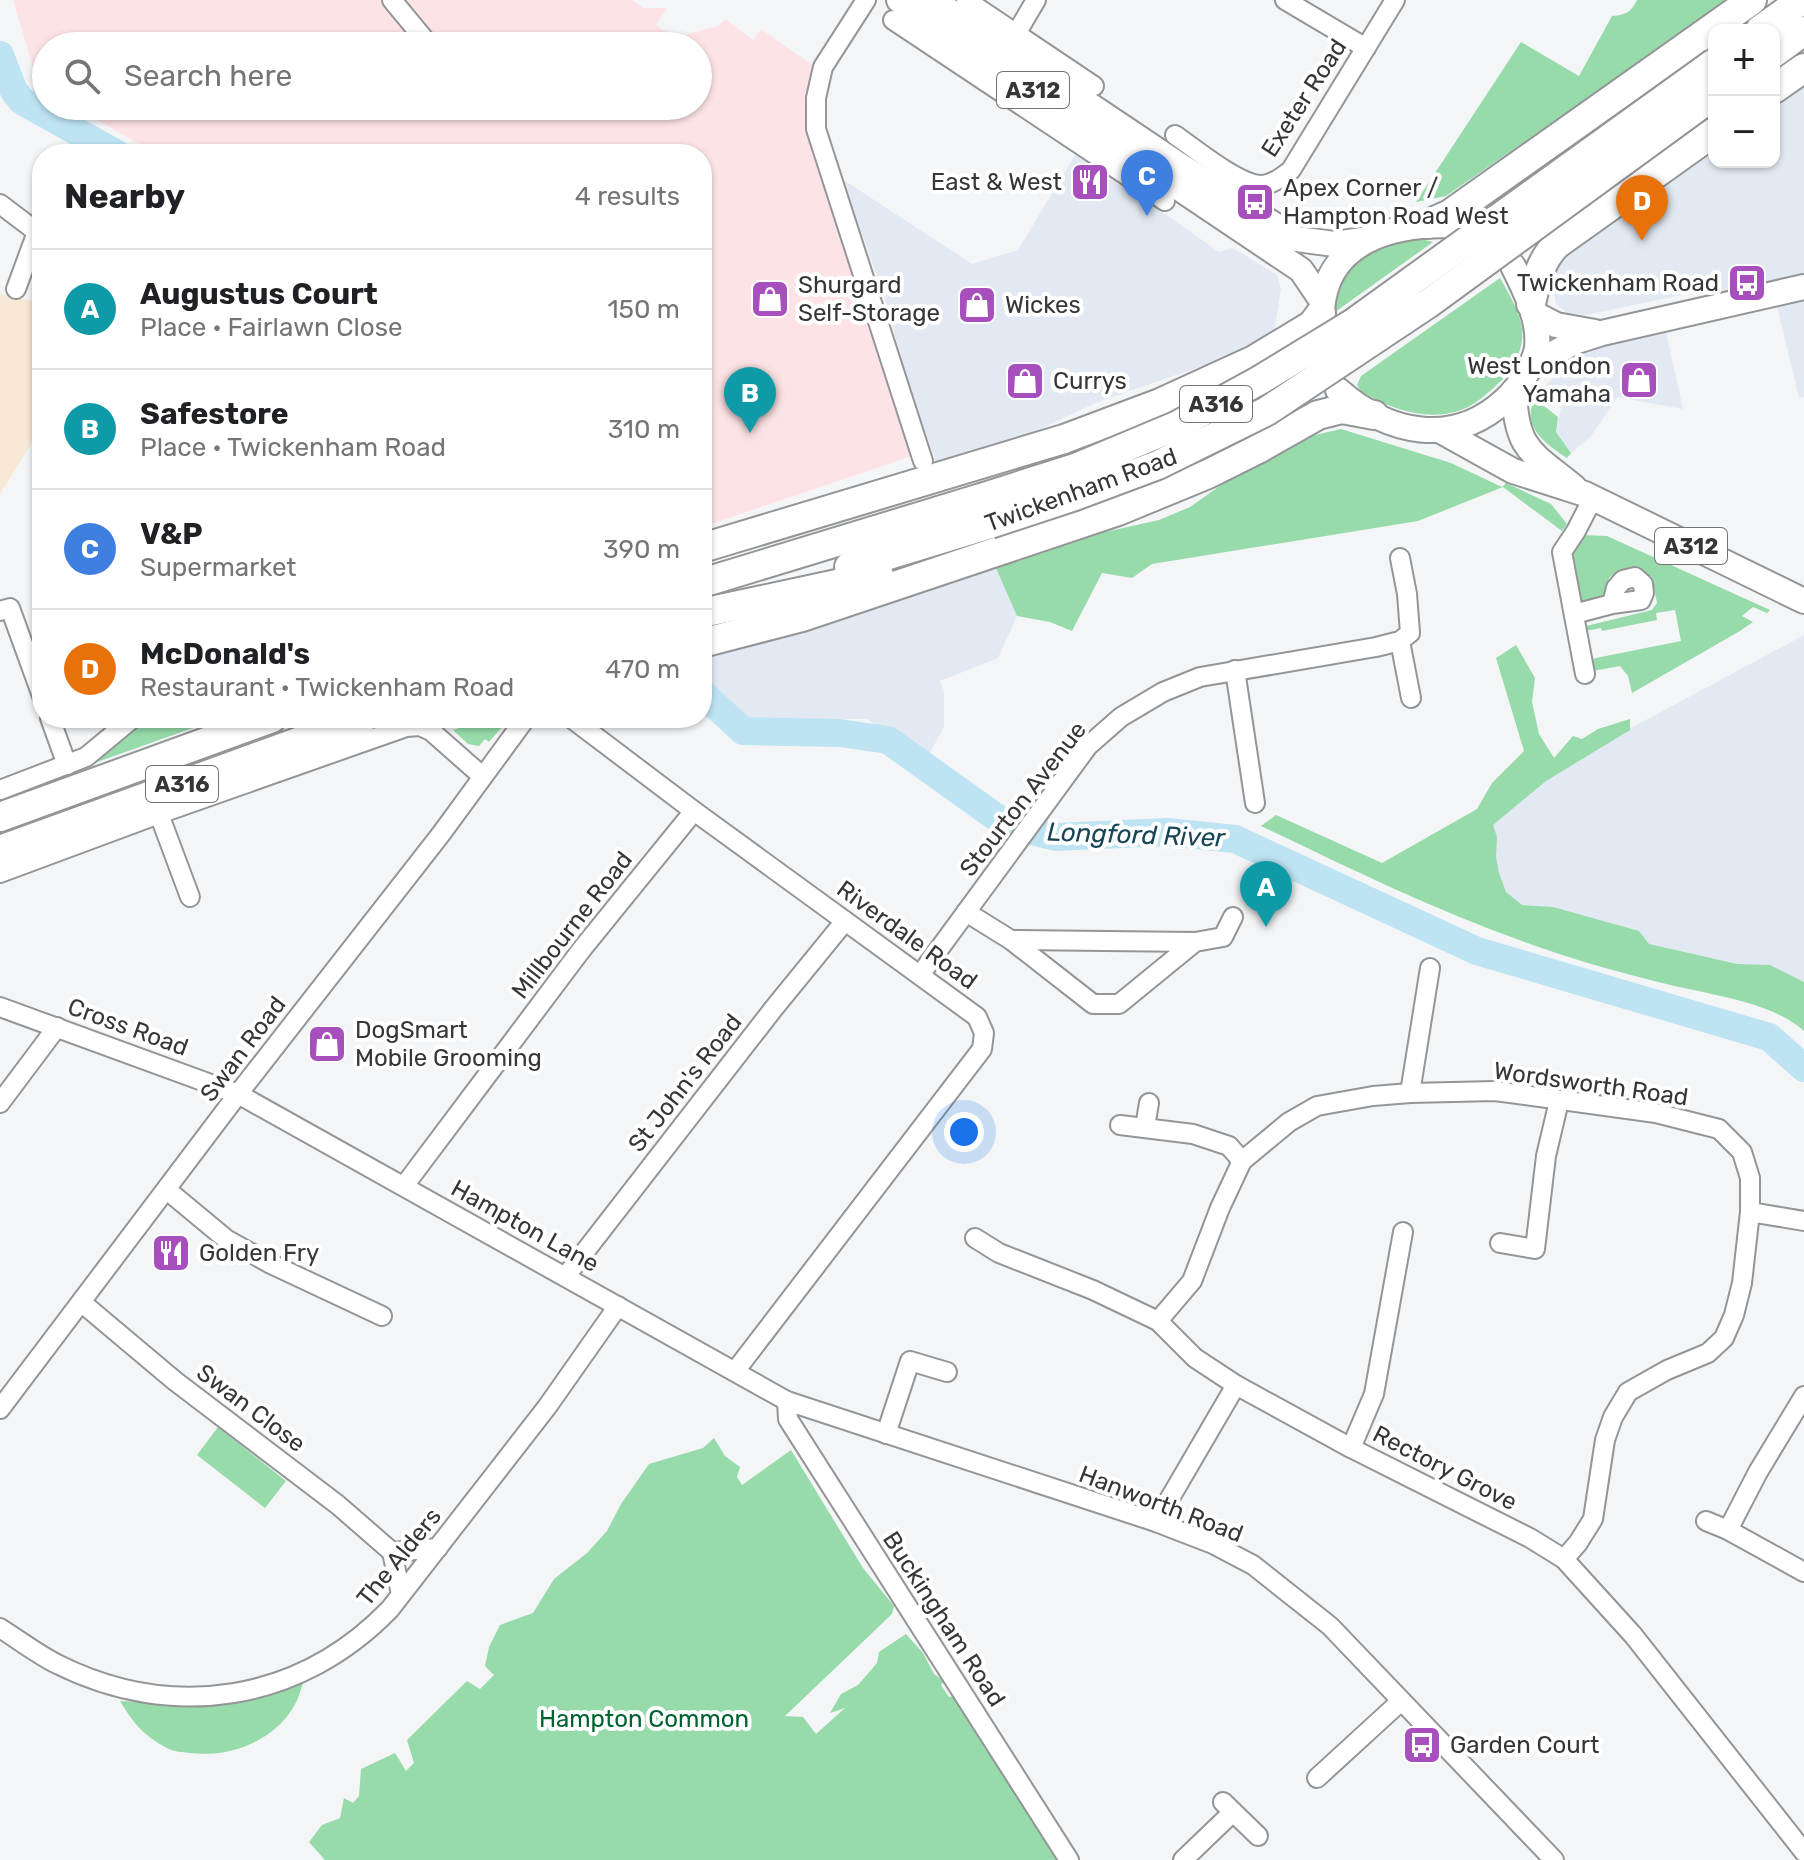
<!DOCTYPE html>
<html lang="en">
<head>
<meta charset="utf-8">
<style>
	:root { --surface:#fff; --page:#f6f6f6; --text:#202124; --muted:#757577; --line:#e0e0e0; --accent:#2563eb }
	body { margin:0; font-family:Rubik,sans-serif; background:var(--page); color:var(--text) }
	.controls { position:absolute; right:24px; top:24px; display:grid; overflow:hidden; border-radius:16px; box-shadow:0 2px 6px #0004 }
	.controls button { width:72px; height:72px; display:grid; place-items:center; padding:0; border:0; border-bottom:2px solid var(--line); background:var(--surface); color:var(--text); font:40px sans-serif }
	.you { position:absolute; left:964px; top:1132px; width:28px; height:28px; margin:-20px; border:6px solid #fff; border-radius:50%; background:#1a73e8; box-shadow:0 0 0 12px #1a73e833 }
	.badge { display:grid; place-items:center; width:52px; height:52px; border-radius:50%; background:var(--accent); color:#fff; font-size:26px; font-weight:700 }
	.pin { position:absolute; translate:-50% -66px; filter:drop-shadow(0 2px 4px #0008) }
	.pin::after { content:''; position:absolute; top:42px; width:28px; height:24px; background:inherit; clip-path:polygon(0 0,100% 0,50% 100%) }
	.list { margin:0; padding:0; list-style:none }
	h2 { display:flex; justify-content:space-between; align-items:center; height:104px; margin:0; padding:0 32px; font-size:34px }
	h2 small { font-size:26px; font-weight:400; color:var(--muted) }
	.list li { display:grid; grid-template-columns:52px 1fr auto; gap:24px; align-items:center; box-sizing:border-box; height:120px; padding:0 32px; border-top:2px solid var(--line) }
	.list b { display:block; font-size:30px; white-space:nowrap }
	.list p { margin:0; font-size:26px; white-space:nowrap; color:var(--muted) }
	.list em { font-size:26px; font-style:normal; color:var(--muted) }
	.icon { flex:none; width:44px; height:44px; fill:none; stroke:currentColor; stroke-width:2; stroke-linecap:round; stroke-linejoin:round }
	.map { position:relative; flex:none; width:1804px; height:1860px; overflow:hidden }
	.search { position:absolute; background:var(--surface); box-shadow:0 2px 6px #0004; left:32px; top:32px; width:680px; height:88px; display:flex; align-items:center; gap:20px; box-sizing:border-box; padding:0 28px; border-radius:44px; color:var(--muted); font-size:30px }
	.panel { position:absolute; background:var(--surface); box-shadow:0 2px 6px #0004; left:32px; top:144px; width:680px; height:584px; border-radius:32px }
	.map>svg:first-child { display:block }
</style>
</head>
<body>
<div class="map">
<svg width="1804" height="1860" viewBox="0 0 1804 1860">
	<rect width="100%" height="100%" fill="#f3f5f7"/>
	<!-- built -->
	<g fill="#e2e9f2">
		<path d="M1804,86V273L1719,293L1681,295L1586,315L1567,313L1556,304L1552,278L1557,264L1563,256L1714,148V162H1774V107Z"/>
		<path d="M1077,152L1219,252L1233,248L1277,275L1281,289L1274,335L1248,350L1095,403L1030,434L937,465L907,379L883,292L842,179L972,264L1018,250Z"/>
		<path d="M1804,300V397L1799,398L1777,306Z"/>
		<path d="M1666,332L1683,409L1617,397L1591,436L1571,453L1556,432L1561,408L1542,392L1547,384L1582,352Z"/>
		<path d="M995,566L1017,616L998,658L940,681L944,692V727L927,758L867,719H748L702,679V654Z"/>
		<path d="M1804,635V995L1507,912L1487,821L1553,770Z"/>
	</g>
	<!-- industrial -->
	<path fill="#fee3e6" d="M13,0H632L644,8H667L656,25L681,42L688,34L718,26L725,19L753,40L761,29L818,69L811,132L912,456L702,527V154H157L72,106H698V46H46V91L39,87Z"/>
	<!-- education -->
	<path fill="#f8e8d5" d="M0,294L42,303V426L0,494Z"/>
	<!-- green -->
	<g fill="#97dbaa">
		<path d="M1637,0H1730L1446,196L1416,202L1521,42L1579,76L1612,16C1626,15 1631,12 1637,0Z"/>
		<path d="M1421,239L1433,242L1335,312C1339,264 1375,241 1421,239Z"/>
		<path d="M1500,278C1508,292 1517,307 1521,323C1526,343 1516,366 1502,380C1492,389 1480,401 1468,407C1433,424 1391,410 1361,391L1357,385L1361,376Z"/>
		<path d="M1535,399L1558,417L1556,432L1571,453L1567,458C1547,445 1520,426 1535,399Z"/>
		<path d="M1341,429L1451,463L1502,487L1506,483L1551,504L1567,524L1562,531L1503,487L1418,521L1152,564L1132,578L1102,573L1072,631L1050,622L1017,616L995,566L1087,536L1159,520L1190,507L1231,478L1315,435Z"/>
		<path d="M1583,535L1607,536L1770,610L1767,613L1753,607L1742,616L1753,622L1740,631L1632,693L1628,676L1620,666L1593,671L1591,659L1681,641L1675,610L1656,613L1657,620L1602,631L1601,628L1585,631L1586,626L1652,610L1657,603L1652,577L1635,570H1618L1609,578L1604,598L1581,602L1577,598L1580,590L1575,569L1570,568L1569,562Z"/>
		<path d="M1516,645L1535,678L1532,702L1539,734L1554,758L1573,736L1582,739L1598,729L1630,719V730L1546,781L1493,825L1497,837L1496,857L1499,873L1506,892L1522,905L1553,907L1639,931L1649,944L1737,964L1770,965L1804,982V1031C1771,1001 1705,994 1662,983C1615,971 1567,958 1522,941C1432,909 1347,867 1261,826L1276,815L1382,863L1477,809L1492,783L1524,751L1496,658Z"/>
		<path d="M149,718H221L86,766L140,721Z"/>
		<path d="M491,718H510L489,742L485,739L479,746L468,744L453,730Z"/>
		<path d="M218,1427L286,1481L265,1508L197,1455Z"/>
		<path d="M714,1438L725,1456L740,1467L737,1477L742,1485L791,1450L863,1568L894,1606L892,1614L785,1716L803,1717L816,1734L845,1708L830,1713L841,1694L858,1685L877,1663L879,1652L906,1634L923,1653L934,1674L944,1681L941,1685L949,1697L953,1696L965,1711L1060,1860H325L309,1842L322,1825L340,1818L344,1798L353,1803L359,1796L361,1769L395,1753L406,1771L414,1763L407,1740L467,1681L480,1689L494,1675L485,1666L489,1647L500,1625L533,1613L554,1579L587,1553L607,1531L621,1504L649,1464L703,1448Z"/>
		<path d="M303,1681C294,1732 239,1759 190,1753C183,1752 173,1752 167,1748C143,1735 134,1724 120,1701L222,1705Z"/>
	</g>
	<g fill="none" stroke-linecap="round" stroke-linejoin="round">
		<!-- river -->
		<g stroke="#bee4f4" stroke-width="28">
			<path d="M0,55L14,91L22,101L117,154"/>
			<path d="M702,693L743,731L840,733L888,740L1007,825L1056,837L1167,832L1235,839L1477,951L1769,1037L1804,1068"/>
		</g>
		<defs>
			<g id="minor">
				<path d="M392,0L430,46"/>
				<path d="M866,0L823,67L816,98V129L923,461"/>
				<path d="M966,0L1094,86"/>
				<path d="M1285,0L1366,48"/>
				<path d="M893,20L1165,201"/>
				<path d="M1016,34L1036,0"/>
				<path d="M1175,135C1194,148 1241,187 1263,185C1275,183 1282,177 1291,170L1395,0"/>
				<path d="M0,204L37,232L16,289"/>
				<path d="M0,611L10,608L42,696"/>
				<path d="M1574,614L1612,604L1616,588L1623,580L1635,577L1643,584L1644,593L1641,600L1612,604"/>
				<path d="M1400,641L1411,698"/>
				<path d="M1235,670L1255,803"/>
				<path d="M1585,674L1562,552L1576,531L1593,498"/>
				<path d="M50,718L67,765"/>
				<path d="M571,718L694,811L977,1017L984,1033L982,1049L736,1370"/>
				<path d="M0,790L86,757L133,718"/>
				<path d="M159,814L190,897"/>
				<path d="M0,873L159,814L406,727L420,726L431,731L482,776"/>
				<path d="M966,912L1011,940L1195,942"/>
				<path d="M1011,940L1093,1004H1119L1195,942L1223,937L1233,917"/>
				<path d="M920,975L1088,746L1121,717L1163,692L1200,677L1376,647L1400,641L1410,633L1407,594L1400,558"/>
				<path d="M0,1007L238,1094L787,1401L1156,1522L1213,1544L1253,1565L1330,1626L1554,1860"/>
				<path d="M1410,1093L1430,968"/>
				<path d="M0,1103L57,1027"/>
				<path d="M1120,1125L1193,1134L1229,1146L1242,1161"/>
				<path d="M1145,1127L1149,1103"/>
				<path d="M404,1186L582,949L694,811"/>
				<path d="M167,1190L226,1239L269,1263L382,1316"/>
				<path d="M1750,1212L1804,1221"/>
				<path d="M975,1238L999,1253L1093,1290L1158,1321L1195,1358L1236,1385L1351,1448L1530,1538L1564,1559L1633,1635L1804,1852"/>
				<path d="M1500,1243L1535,1249L1546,1156L1559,1101"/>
				<path d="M566,1276L774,1008L845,921"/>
				<path d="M81,1302L175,1381L338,1505L392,1552L438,1548"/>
				<path d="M1158,1321L1192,1281L1220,1208L1242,1161L1289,1122L1317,1106L1373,1096L1410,1093L1495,1091L1656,1113L1719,1129L1742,1152L1750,1178V1212L1742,1283L1734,1315L1724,1338L1708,1353L1667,1370L1628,1392L1613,1417L1605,1440L1593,1519L1578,1543L1564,1559"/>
				<path d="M787,1401L788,1419L1069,1860"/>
				<path d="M0,1409L238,1094L441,834L526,718"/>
				<path d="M886,1434L910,1361L947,1372"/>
				<path d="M1351,1448L1374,1394L1403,1232"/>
				<path d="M1706,1521L1728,1530L1804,1572"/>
				<path d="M1156,1522L1236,1385"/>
				<path d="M1728,1530L1758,1472L1804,1396"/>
				<path d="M392,1552L401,1594"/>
				<path d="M0,1628C19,1640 37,1654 57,1664C173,1722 300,1702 390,1609L547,1407L618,1306"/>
				<path d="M1317,1778L1400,1702"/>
				<path d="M1223,1802L1258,1836"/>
				<path d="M1183,1860L1233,1812"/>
			</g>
			<g id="major">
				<path d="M899,0L1301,270L1322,301"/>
				<path d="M933,0L1179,165L1297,239L1334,244L1370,239"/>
				<path d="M1322,311C1326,237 1400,222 1460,226"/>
				<path d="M1533,313L1556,325L1595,332"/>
				<path d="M1528,368L1574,342L1602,333L1804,287"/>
				<path d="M1338,390C1388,434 1453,448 1505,400C1518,388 1534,366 1537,348C1540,319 1525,290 1513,266"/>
				<path d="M1514,391C1516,450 1531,452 1574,487"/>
				<path d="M1441,431L1513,471L1585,494L1804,601"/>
			</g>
			<g id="highway">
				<path d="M1760,30L1802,0"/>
				<path d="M1774,53L1804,31"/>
				<path d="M1774,89L1804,68"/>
				<path d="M1428,224L1450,214L1752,0"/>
				<path d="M1531,304C1536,281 1540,261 1557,244L1714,132"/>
				<path d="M702,548L1064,439L1160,403L1254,360L1312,325L1321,313"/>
				<path d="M849,567L990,524"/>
				<path d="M702,583L981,498"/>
				<path d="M702,613L879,575"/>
				<path d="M702,643L802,617L1118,511L1208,474L1258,449L1318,415L1342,409L1374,415"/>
				<path d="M0,817L272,718"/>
				<path d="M0,850L364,718"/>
			</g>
		</defs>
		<!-- minor casing -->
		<use href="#minor" stroke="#939597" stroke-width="22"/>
		<!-- major casing -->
		<use href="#major" stroke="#939597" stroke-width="28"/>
		<!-- highway casing -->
		<use href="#highway" stroke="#939597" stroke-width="32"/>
		<!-- minor -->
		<use href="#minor" stroke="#fff" stroke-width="18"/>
		<!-- major -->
		<use href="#major" stroke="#fff" stroke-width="24"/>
		<!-- highway -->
		<use href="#highway" stroke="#fff" stroke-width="28"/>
		<defs>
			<g id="highway-bridge">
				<path d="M981,498L1078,467L1176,426L1260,380L1352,324L1714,63"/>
				<path d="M990,524L1075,496L1158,465L1267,411L1429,303L1714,95"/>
			</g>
		</defs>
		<!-- highway-bridge casing -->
		<use href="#highway-bridge" stroke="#939597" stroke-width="32" stroke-linecap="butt"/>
		<!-- highway-bridge -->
		<use href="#highway-bridge" stroke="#fff" stroke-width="28"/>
	</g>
	<!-- icons -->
	<defs>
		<symbol id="restaurant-square" viewBox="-11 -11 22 22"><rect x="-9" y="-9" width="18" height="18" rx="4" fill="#a750bd" stroke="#fff"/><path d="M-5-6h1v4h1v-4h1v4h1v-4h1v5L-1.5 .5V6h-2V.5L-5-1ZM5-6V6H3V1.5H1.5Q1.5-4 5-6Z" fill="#fff"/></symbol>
		<symbol id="bus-square" viewBox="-11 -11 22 22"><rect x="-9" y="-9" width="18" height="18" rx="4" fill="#a750bd" stroke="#fff"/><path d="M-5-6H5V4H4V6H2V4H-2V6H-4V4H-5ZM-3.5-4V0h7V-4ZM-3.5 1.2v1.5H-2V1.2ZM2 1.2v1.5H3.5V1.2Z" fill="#fff"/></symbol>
		<symbol id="shop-square" viewBox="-11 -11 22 22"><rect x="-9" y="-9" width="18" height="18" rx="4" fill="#a750bd" stroke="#fff"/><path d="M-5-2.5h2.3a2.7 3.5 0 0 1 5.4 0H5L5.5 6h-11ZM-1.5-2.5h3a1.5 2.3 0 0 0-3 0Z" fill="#fff"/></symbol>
	</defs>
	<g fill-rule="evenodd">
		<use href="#restaurant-square" x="1068" y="160" width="44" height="44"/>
		<use href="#bus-square" x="1233" y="180" width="44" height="44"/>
		<use href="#bus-square" x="1725" y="261" width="44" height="44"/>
		<use href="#shop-square" x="748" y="277" width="44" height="44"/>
		<use href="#shop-square" x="955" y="283" width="44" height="44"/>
		<use href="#shop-square" x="1617" y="358" width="44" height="44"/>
		<use href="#shop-square" x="1003" y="359" width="44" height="44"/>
		<use href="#shop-square" x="305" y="1022" width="44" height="44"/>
		<use href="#restaurant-square" x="149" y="1231" width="44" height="44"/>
		<use href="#bus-square" x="1400" y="1723" width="44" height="44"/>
	</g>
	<g text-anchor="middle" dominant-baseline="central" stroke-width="8" stroke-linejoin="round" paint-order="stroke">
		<!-- shield labels -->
		<g fill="#fff" stroke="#727273" stroke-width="2">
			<rect x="997" y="72" width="72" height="36" rx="6"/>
			<rect x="1180" y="386" width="72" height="36" rx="6"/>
			<rect x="1655" y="528" width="72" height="36" rx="6"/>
			<rect x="146" y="766" width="72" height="36" rx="6"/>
		</g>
		<g font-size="22" font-weight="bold" fill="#353637">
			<text x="1033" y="90">A312</text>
			<text x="1216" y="404">A316</text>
			<text x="1691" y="546">A312</text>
			<text x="182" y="784">A316</text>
		</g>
		<!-- street labels -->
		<g font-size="24" fill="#353637" stroke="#fff">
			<text transform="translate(1304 98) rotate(-57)">Exeter Road</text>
			<text transform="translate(1081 490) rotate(-20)">Twickenham Road</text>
			<text transform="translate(1023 799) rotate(-52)">Stourton Avenue</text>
			<text transform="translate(572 925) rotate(-52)">Millbourne Road</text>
			<text transform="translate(907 935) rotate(36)">Riverdale Road</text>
			<text transform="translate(128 1027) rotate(20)">Cross Road</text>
			<text transform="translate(243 1049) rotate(-53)">Swan Road</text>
			<text transform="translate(685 1083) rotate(-52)">St John's Road</text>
			<text transform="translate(1591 1084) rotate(8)">Wordsworth Road</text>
			<text transform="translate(525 1226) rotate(29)">Hampton Lane</text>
			<text transform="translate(251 1408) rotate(37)">Swan Close</text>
			<text transform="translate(1445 1468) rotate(27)">Rectory Grove</text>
			<text transform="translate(1161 1504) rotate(21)">Hanworth Road</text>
			<text transform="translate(399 1557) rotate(-51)">The Alders</text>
			<text transform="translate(944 1619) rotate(57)">Buckingham Road</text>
		</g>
		<!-- poi labels -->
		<g font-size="24" fill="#353637" stroke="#fff" text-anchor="start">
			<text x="1062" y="182" text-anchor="end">East &amp; West</text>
			<text x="1283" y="188">Apex Corner /<tspan x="1283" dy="28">Hampton Road West</tspan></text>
			<text x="1719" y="283" text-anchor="end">Twickenham Road</text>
			<text x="798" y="285">Shurgard<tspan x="798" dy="28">Self-Storage</tspan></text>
			<text x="1005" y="305">Wickes</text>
			<text x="1611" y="366" text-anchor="end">West London<tspan x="1611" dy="28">Yamaha</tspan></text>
			<text x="1053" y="381">Currys</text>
			<text x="355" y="1030">DogSmart<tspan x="355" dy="28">Mobile Grooming</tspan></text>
			<text x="199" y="1253">Golden Fry</text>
			<text x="1450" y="1745">Garden Court</text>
		</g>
		<!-- park labels -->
		<g font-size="24" fill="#00622f" stroke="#fff">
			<text x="644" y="1719">Hampton Common</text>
		</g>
		<!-- water labels -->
		<g font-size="26" font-style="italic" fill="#174556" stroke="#fff">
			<text transform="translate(1136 835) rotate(2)">Longford River</text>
		</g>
	</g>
</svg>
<div class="controls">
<button>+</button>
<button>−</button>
</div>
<div class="you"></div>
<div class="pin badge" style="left:1266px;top:927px;background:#0f9aa8">A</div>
<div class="pin badge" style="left:750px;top:433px;background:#0f9aa8">B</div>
<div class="pin badge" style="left:1147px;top:216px;background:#3f7fe0">C</div>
<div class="pin badge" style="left:1642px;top:241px;background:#e8710a">D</div>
<div class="search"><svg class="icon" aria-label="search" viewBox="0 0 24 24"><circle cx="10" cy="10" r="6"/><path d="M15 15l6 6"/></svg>Search here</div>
<section class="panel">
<h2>Nearby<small>4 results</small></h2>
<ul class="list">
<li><span class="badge" style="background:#0f9aa8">A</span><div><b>Augustus Court</b><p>Place · Fairlawn Close</p></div><em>150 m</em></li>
<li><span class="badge" style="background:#0f9aa8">B</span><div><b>Safestore</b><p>Place · Twickenham Road</p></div><em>310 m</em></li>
<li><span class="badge" style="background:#3f7fe0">C</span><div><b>V&amp;P</b><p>Supermarket</p></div><em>390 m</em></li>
<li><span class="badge" style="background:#e8710a">D</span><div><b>McDonald's</b><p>Restaurant · Twickenham Road</p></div><em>470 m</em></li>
</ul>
</section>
</div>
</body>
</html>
